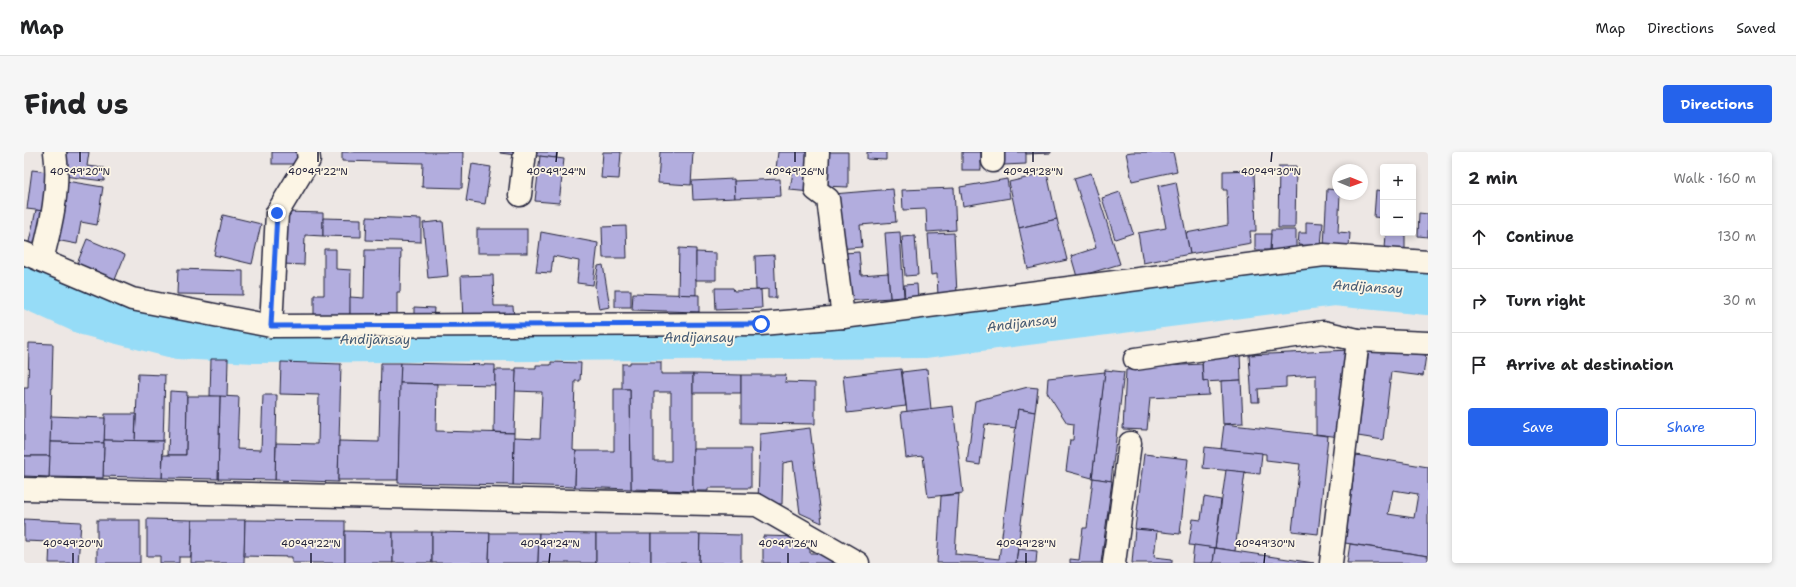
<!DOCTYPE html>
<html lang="en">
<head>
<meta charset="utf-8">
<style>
	:root { --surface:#fff; --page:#f6f6f6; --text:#202124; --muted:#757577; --line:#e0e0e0; --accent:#2563eb }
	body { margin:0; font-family:"Shantell Sans",sans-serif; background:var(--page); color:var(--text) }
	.controls { position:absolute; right:12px; top:12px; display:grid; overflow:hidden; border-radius:4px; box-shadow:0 2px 6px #0003 }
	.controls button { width:36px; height:36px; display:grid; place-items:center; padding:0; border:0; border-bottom:1px solid var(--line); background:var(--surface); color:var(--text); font:20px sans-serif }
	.compass { position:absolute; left:1308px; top:12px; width:36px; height:36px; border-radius:50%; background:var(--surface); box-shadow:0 2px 6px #0003; rotate:91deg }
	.stop { position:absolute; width:12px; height:12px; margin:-9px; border:3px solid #2563eb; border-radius:50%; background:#fff }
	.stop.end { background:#2563eb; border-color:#fff; box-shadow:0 1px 4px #0008 }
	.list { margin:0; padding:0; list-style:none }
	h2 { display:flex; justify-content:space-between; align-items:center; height:52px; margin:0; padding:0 16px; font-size:17px }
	h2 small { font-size:13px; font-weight:400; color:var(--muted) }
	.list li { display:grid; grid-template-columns:26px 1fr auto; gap:12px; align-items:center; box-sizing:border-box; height:64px; padding:0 16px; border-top:1px solid var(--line) }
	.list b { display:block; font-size:15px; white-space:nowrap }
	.list em { font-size:13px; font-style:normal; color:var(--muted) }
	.actions { display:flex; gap:8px; padding:12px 16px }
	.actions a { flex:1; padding:9px 0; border:1px solid var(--accent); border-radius:4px; text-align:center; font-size:14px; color:var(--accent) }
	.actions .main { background:var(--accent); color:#fff }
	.icon { flex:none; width:22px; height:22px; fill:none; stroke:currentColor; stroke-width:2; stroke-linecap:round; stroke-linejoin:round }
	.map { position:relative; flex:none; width:1404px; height:411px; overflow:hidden; border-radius:4px }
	header { display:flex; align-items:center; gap:24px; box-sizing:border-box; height:56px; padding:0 20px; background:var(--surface); border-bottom:1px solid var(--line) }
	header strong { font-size:19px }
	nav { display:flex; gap:22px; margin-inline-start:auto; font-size:14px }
	.intro { display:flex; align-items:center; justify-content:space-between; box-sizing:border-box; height:96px; padding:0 24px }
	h1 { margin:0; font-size:28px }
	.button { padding:10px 18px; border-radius:4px; background:var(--accent); color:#fff; font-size:14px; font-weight:700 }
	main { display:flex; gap:24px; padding:0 24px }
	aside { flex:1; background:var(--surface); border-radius:4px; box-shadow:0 2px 6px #0003 }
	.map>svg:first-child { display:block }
</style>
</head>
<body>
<header>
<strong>Map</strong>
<nav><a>Map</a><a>Directions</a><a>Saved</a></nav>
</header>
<div class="intro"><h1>Find us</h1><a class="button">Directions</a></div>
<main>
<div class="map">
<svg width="1404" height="411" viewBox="0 0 1404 411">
	<rect width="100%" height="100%" fill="#ede7e4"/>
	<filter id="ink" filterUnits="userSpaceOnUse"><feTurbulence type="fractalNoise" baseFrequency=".025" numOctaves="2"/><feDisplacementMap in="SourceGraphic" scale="8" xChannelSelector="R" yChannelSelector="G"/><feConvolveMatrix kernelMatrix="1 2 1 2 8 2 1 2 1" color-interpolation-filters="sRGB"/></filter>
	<g filter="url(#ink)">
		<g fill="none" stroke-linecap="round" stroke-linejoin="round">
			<!-- river -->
			<path stroke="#96dcf7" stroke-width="46" d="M0,132L64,161L154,184L231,188L901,183L1311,131L1404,140"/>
		</g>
		<!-- building -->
		<g fill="#b2adde" stroke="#22223b" fill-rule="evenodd">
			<path d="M42,0H65L63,14L81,16L80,29L39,24Z"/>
			<rect x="248" y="0" width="30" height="12"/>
			<path d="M318,0H439L438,36L398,35L399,11L318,9Z"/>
			<path d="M476,0H499V4L476,1Z"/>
			<path d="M506,0H533L532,6L505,3Z"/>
			<path d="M579,0H597L595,27L577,26Z"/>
			<path d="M636,0H669L667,33L634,31Z"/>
			<path d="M754,0H791L786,40L766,38L769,19L752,17Z"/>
			<path d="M799,0H824V35L798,34Z"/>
			<path d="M843,0H862V8L843,7Z"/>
			<rect x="938" y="0" width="19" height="18"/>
			<path d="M980,0H1002V12L980,13Z"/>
			<path d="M1002,0H1027V1L1002,2Z"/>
			<path d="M1108,0H1149L1153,19L1108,29L1102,1Z"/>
			<path d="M516,4L540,7L535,51L511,49Z"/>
			<path d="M448,12L467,15L461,52L442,49Z"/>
			<path d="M1255,14H1272L1271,76H1254Z"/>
			<path d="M8,18L32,21L27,60L3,57Z"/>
			<path d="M1230,18L1232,79H1226L1227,91L1166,102L1162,81L1204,73L1203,38H1199V19Z"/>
			<path d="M1023,21L1033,67L995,76L985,30Z"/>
			<path d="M1067,21L1096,112L1053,125L1047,104L1072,96L1050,26Z"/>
			<path d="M710,27L711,46L669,48L668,29Z"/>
			<path d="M756,27L757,44L711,46L710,29Z"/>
			<path d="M983,27L986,46L939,54L936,35Z"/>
			<path d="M42,29L79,35L73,73L57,70L53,92L32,88Z"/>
			<path d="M1152,30L1166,102L1119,111L1114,81L1142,76L1134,34Z"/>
			<path d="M930,36L932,78L903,80L902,57L879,58L878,38Z"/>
			<path d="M869,37L872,70L836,73L838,95L814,97L809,42Z"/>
			<path d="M1303,37L1314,38V42H1316L1314,80L1326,81L1325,95L1300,94Z"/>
			<path d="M1352,38L1359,39V66L1350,65Z"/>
			<path d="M1096,40L1109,81L1091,87L1078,46Z"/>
			<path d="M12,58L27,60L17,102L3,99Z"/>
			<path d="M261,60L299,61V84L281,83L280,113L259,112Z"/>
			<path d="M1395,61L1404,62V85L1394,84Z"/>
			<path d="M199,63L237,72L228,112L190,103Z"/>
			<path d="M343,65L397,67V90L342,88Z"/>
			<path d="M299,66L337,67V85L299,84Z"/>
			<path d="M1033,67L1043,108L1004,117L995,76Z"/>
			<path d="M419,69L424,124L404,126L399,71Z"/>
			<path d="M1282,70L1299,71L1297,94L1274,93L1275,81H1282Z"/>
			<path d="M602,74L603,106H579L578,75Z"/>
			<rect x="453" y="77" width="50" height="24"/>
			<path d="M1247,78H1272V98H1246Z"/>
			<path d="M517,80L574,91L569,133L553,131L555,109L529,104L527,121L512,120Z"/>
			<path d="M876,80L880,145L866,146L861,81Z"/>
			<path d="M930,81L933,142L914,144L913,122L907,123L904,82Z"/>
			<path d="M1362,81H1381V98L1361,97Z"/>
			<path d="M1231,82H1247L1246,98H1231Z"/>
			<path d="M891,84L894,123L881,124L878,85Z"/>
			<path d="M63,87L101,103L88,135L50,119Z"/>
			<path d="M655,96L672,97V143H654Z"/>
			<path d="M300,97H312V117L327,118L326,167H290V143H300Z"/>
			<path d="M341,98H377L376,140H373V168L326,167V145L340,146Z"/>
			<path d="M672,100L692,101V128H672Z"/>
			<path d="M835,100L837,123L864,121L866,146L822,149L819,101Z"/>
			<path d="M750,103L752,146H744V137L732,138L731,104Z"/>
			<path d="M579,113L586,155L575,157L571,134L574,114Z"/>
			<path d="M154,117L219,119V143L153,142Z"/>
			<path d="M469,123L470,154H489L490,166L439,168L437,124Z"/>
			<path d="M893,132L894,147L881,148L880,133Z"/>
			<path d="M691,136H709L710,139L737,138L738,156L692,158Z"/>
			<rect x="591" y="138" width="16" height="17"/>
			<path d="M609,141L675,143V160L608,158Z"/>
			<path d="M390,155L410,156L409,170L390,169Z"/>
			<path d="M5,191L29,192L26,304H0V236H4Z"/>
			<path d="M1345,196L1402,203L1399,224L1367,220L1359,288L1334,284Z"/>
			<path d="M1325,198L1316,285L1292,282V223L1262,225V235L1234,237L1235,250H1228L1225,203Z"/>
			<path d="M1216,202L1217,228L1179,230L1178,204Z"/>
			<path d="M187,207H204L203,245L186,244Z"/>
			<path d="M257,210L317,212L314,330L251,328L252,291L294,292L295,243L256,242Z"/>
			<path d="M527,210L557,211L556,229H551L549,298L552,299L551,335L489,333L490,285L516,286L518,240L491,239L492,216H512V213H527Z"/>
			<path d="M606,210H637V222H669V339L607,337L606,237H598V212H606ZM630,240H647V309H630Z"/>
			<path d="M357,211H377L374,328H314L315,289L355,290Z"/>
			<path d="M377,211L471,213V233L376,231Z"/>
			<path d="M1178,212L1179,230L1184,229L1185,243L1126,246L1123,278L1099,277L1102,218L1119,217V215Z"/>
			<path d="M877,217L882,254L823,261L819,224Z"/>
			<path d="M903,217L907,257L883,260L878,220Z"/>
			<path d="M471,218H492L490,281L470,280Z"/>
			<path d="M1081,218L1100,220L1087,329L1068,326Z"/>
			<path d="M1081,220L1068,326L1042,319L1046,288H1049L1050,272L1043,271L1023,240L1024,226Z"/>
			<path d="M114,222L141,223L139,289H111Z"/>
			<path d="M669,222L717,223V241H669Z"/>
			<path d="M717,223H762L761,230L791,231V272L717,271Z"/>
			<path d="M1217,228L1219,271L1199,272L1197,229Z"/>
			<path d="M376,231L413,232L412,279L490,281L489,333L374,331Z"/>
			<path d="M1004,235L1014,236L1011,260L994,257L992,276L961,272L956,313L943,311L951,249Z"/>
			<path d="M590,237H606L607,337L551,335L552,299H590Z"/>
			<path d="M146,239L163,240L162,303H144Z"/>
			<path d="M239,243H253L251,328L194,327L196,244L215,245L213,297L237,298Z"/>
			<path d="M163,244H196L194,327L138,326L139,303H162Z"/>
			<path d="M929,254L939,341L904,345L899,304L882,306L877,260Z"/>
			<path d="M994,257L1011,260L992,411H913L917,344L935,342L931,402L975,407Z"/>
			<path d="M81,262H112L111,289L80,288Z"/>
			<path d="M27,264L81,266L80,291L26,290Z"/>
			<path d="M1200,272L1304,284L1294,382L1268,379L1276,312L1242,308V302L1197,297Z"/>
			<path d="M786,276L798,371L776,361L769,309L759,311L758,352H734L736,282Z"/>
			<path d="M80,288L139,289L138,326L79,324Z"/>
			<path d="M26,290L80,291L79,326L25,325Z"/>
			<path d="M1181,295L1238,301L1236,322L1179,316Z"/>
			<path d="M669,297H727V336H684V339H669Z"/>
			<path d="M1120,302L1164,307L1156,382L1111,377Z"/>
			<path d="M1332,303L1404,315V404L1321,391ZM1369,338L1394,342L1390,366L1364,362Z"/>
			<path d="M0,304H26L25,325L0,324Z"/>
			<path d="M1202,318L1221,320L1211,399L1191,396Z"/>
			<path d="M1069,326L1088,329L1077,411H1046V407L1055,408L1059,376H1063Z"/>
			<path d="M1180,345L1197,348L1191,396L1165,393L1169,367L1177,368Z"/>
			<path d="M0,367L57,370L54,411H25L26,390L0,389Z"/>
			<path d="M123,367L168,368L167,405H155V411H136V404H123Z"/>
			<rect x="73" y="368" width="43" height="43"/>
			<path d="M168,368H221L220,411H167Z"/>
			<path d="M221,368L321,369V411H268V405L220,404Z"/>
			<path d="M1111,377L1133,379L1130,405L1148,407V411H1108Z"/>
			<path d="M321,379L369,380V411H321Z"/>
			<rect x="369" y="380" width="39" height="31"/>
			<path d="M408,380L466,381L465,411H408Z"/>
			<path d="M466,381H515L514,411H465Z"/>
			<path d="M515,381L572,382V411H514Z"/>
			<rect x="572" y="382" width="55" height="29"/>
			<path d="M627,382H676L675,411H627Z"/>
			<path d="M676,382L717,383V411H675Z"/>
			<path d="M739,384L776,385L786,390V401H808V411H739Z"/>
			<path d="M1326,392L1404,404V411H1323Z"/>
			<path d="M1170,393L1191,396L1189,411H1168Z"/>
			<path d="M1191,396L1211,399L1290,411H1189Z"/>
			<path d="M994,397L1013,399L1012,411H992Z"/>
		</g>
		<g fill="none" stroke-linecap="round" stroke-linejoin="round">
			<defs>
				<g id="minor">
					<path d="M794,0L792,38L804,47L819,165"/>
					<path d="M969,0V9"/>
					<path d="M496,43L501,0"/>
					<path d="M0,101L108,147L247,174L737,172L819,165L1300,103L1404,110"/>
					<path d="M18,108C27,73 36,36 31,0"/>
					<path d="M247,174L253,61L285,8L284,0"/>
					<path d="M1111,207L1299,180L1334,188L1404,191"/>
					<path d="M0,337L733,353L834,411"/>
					<path d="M1090,411L1106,291"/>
					<path d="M1307,411L1334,188"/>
				</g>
			</defs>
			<!-- minor casing -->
			<use href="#minor" stroke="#22223b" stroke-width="25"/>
			<!-- minor -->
			<use href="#minor" stroke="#fcf5e5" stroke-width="22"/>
		</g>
	</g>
	<g fill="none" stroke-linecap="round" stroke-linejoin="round" filter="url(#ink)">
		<!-- route -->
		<path stroke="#2563eb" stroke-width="5" d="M253,61L247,174L737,172"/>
	</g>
	<!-- ticks -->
	<path fill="none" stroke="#22223b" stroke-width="1.5" d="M56,10V0M294,10V0M532,10L533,0M771,10V0M1009,10V0M1247,10L1248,0M49,411V401M287,411V401M525,411L526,401M764,411V401M1002,411V401M1240,411L1241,401"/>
	<g text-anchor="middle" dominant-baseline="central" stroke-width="3.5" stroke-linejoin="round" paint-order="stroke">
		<!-- water labels -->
		<g font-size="13" font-style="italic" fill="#455a73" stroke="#fcf5e5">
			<text transform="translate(1344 135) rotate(4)">Andijansay</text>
			<text transform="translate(998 171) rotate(-7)">Andijansay</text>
			<text x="675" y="185">Andijansay</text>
			<text x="351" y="187">Andijansay</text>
		</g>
	</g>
	<g font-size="10" text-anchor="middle" fill="#22223b" stroke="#fcf5e5" stroke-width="3.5" stroke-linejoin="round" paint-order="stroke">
		<text x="56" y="23">40°49'20"N</text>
		<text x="294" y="23">40°49'22"N</text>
		<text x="532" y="23">40°49'24"N</text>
		<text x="771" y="23">40°49'26"N</text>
		<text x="1009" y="23">40°49'28"N</text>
		<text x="1247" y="23">40°49'30"N</text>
		<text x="49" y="395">40°49'20"N</text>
		<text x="287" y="395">40°49'22"N</text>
		<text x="526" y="395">40°49'24"N</text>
		<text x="764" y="395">40°49'26"N</text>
		<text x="1002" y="395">40°49'28"N</text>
		<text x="1241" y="395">40°49'30"N</text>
	</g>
</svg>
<div class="controls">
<button>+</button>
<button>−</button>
</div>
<svg class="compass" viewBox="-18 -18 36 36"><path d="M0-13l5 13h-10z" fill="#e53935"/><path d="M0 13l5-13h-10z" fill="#757577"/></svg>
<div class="stop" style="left:737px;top:172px"></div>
<div class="stop end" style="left:253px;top:61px"></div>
</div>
<aside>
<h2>2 min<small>Walk · 160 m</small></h2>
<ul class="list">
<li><svg class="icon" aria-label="ahead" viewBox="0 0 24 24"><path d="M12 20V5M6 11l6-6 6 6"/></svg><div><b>Continue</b></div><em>130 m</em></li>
<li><svg class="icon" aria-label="right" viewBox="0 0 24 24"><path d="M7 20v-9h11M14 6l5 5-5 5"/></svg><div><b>Turn right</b></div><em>30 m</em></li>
<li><svg class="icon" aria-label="arrive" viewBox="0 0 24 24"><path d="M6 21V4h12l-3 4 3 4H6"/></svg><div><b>Arrive at destination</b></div></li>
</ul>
<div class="actions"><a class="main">Save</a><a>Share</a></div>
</aside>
</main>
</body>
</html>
